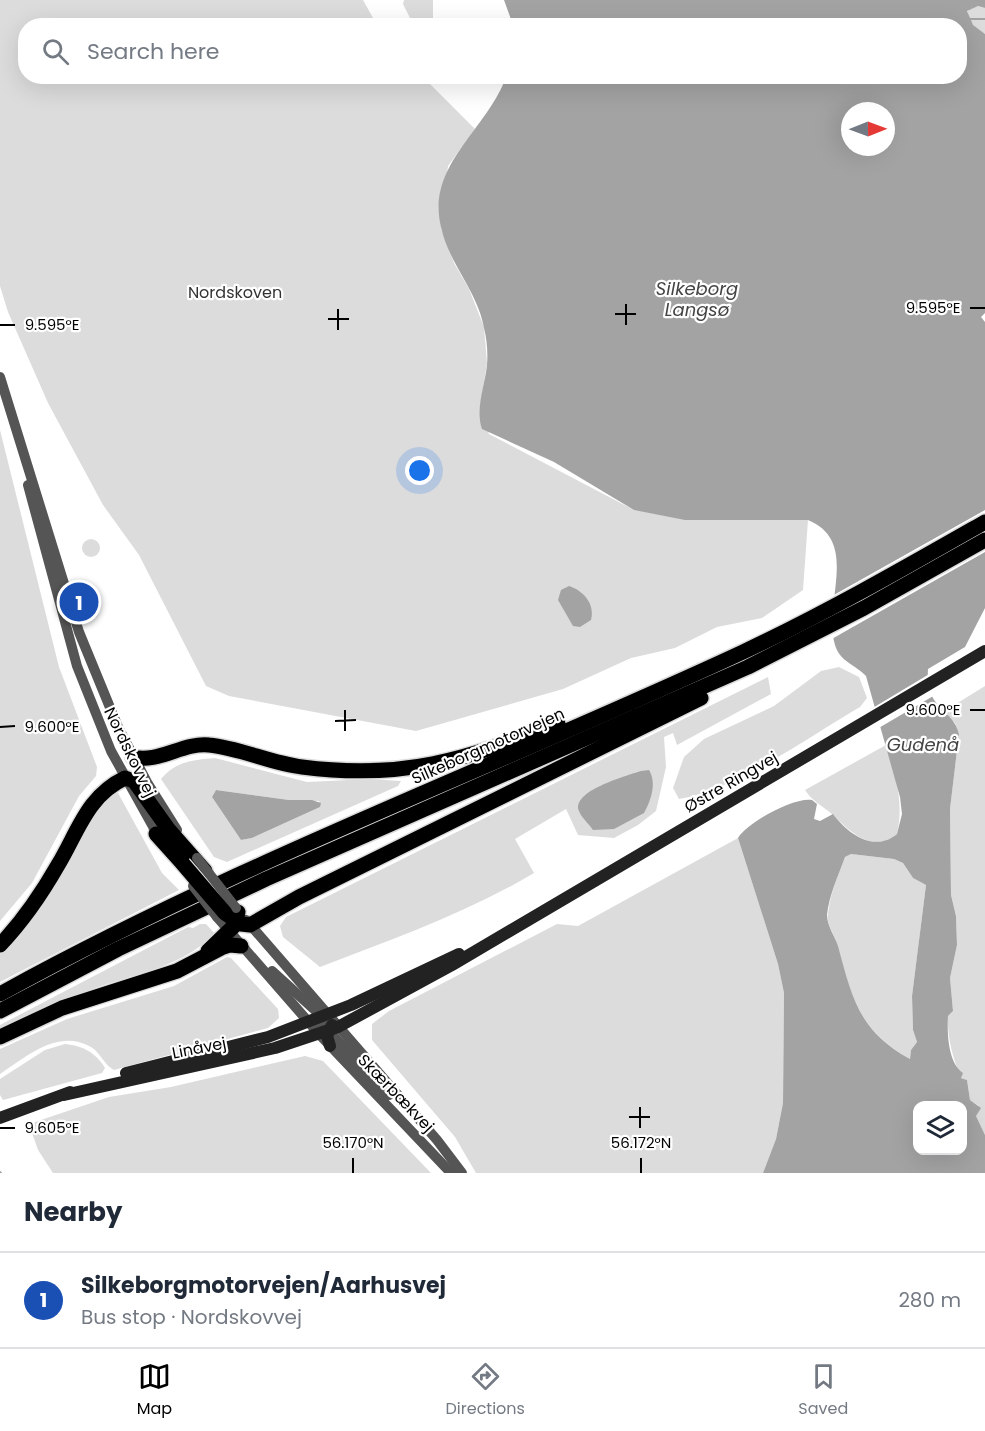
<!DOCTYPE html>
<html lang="en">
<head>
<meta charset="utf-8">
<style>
	:root { --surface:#fff; --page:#f6f6f7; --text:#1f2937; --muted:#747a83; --line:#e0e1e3; --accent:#000 }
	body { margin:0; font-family:Poppins,sans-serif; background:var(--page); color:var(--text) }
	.controls { position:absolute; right:18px; bottom:18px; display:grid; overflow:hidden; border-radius:12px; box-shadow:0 6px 24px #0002 }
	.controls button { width:54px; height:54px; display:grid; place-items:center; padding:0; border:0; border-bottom:2px solid var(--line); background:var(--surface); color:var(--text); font:30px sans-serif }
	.compass { position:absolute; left:841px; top:102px; width:54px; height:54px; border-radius:50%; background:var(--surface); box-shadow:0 6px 24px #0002; rotate:89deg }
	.you { position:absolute; left:420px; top:471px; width:21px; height:21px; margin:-15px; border:4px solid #fff; border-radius:50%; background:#1a73e8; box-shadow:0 0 0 9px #1a73e833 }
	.badge { display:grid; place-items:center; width:39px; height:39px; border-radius:50%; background:var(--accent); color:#fff; font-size:20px; font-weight:700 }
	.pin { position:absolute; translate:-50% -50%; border:3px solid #fff; box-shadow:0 2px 6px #0006 }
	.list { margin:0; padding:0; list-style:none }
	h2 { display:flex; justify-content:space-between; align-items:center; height:78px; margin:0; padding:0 24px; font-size:26px }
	h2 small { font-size:20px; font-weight:400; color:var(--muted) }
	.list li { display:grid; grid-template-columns:39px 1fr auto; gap:18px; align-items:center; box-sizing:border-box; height:96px; padding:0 24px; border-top:2px solid var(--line) }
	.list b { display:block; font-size:22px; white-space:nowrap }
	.list p { margin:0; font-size:20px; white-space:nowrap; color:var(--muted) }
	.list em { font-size:20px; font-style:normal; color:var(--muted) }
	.icon { flex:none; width:33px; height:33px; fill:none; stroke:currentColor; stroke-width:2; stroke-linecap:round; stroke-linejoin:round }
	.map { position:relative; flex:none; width:985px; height:1173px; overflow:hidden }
	.search { position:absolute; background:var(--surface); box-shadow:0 6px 24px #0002; left:18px; right:18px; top:18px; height:66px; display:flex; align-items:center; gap:15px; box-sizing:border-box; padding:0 21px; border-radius:24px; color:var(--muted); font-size:22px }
	.sheet { height:174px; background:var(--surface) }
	nav { display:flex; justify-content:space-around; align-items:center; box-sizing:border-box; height:84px; border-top:2px solid var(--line); background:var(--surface); font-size:16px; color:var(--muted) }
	nav a { display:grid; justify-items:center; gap:3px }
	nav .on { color:var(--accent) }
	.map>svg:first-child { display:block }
</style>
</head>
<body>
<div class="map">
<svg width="985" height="1173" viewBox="0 0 985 1173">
	<rect width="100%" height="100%" fill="#fff"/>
	<!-- green -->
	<g fill="#dcdcdc" fill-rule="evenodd">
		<path d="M0,0H363L377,25L26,26V76L423,77L475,129L448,166L441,228L454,263L469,289L484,327L487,363L480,407L489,434L634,510L808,520L803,590L762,618L717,627L675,648L631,658L563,689L416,731L229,696L206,686L139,555L103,505L48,403L8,312L0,286Z"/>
		<path d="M404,0H433V18L418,24L411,20L403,4Z"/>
		<path d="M978,6L985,8V34C975,29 965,20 968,8Z"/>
		<path d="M0,430L59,667L97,767L96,776L79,796L32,883L0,921Z"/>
		<circle cx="91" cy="548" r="9"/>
		<path d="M839,667L859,677L867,698L860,707C808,737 736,790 679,799L673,788L684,757L704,739L774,706L821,671Z"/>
		<path d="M768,677L771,694L677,745L673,733L664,737L666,767L656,811L638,825L614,838L578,835L566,809L515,839L534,873C467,913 393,939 320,967L283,937L280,926L286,917Z"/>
		<path d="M985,686V1135L976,1116L979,1106L970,1100L967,1080L961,1078C953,1058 947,1038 948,1016L953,1011L950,978L957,945L956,916L951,895L950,809L959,734L955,723L943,712Z"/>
		<path d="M886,745C896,775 904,803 897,834C872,854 851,832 833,815C823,806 813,802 805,790Z"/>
		<path d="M215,758L307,782L370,779L401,781L398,786L227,862L214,857L161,779C176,761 193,760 215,758ZM216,790L289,800L319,801L320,807L252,838L241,840L212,797Z"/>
		<path d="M118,793L162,873L179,890L0,982V954L52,886L98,806L111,795Z"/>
		<path d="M738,838L778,964L784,993L783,1103L776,1139L763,1173H476L455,1137L372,1040V1024L389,1011L557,924L578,926Z"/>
		<path d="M851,854L894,859L903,863L913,878L926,885L912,996L913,1030L917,1042L911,1050L910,1059C860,1031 851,998 837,944C835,934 826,925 828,914C830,895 838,875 845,857Z"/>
		<path d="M200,924H206L215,934C176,971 132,973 85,992C56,1004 28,1018 0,1031V1025L188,927L193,928Z"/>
		<path d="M227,957L231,958L278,1009L279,1018L268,1028L114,1070C105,1066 100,1052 91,1047C58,1028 26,1057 0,1074V1049L67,1019L174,986Z"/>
		<path d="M65,1044C83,1046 95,1052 105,1068L102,1073L3,1100L0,1095V1079L45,1050Z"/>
		<path d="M305,1056L323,1061L431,1173H53L38,1150L31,1130L35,1122L109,1097L171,1087Z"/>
	</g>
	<!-- water -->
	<g fill="#a3a3a3" fill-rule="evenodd">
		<path d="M504,0H985V8L978,6L967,11L973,25L985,34V313L981,317L985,322V608L965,647L928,669C925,711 953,708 959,734L950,809L951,895L956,916L957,945L950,978L953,1011L948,1016C947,1033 948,1063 963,1073L961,1078L967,1080L970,1100L981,1108L976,1116L985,1135V1173H763L776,1139L783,1103L784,993L778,964L738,838C748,822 794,797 812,800L817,804L814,819L820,821L833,814C848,834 874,853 897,834L902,814L900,797L866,676C856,665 840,662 835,645C822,604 861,542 808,520H685L634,510L554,462L482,429C475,409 485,385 487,365C488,353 487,340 484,328C478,292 449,264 441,227C426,165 487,130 506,77L960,76V26L513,25ZM850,111H886V147H850ZM851,854L894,859L903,863L913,878L926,885L912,996L913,1030L917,1042L911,1050L910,1059C859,1031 852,998 838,946C835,936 827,926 827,915C829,896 838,876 845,857ZM918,1106H962V1150H918Z"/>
		<path d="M569,586C584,591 595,604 591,620L580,627L573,626L558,600L561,590Z"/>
		<path d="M649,770C657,783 651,801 644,813L614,829L593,830C589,824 581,817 579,811C571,791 626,776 641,771Z"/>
		<path d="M216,790L289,800H312L321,803L320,807L252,838L241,840L212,797Z"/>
	</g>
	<!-- pier -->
	<g fill="#fff">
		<path d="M985,510V529L831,614L832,596Z"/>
		<path d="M985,533V552L830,640L831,617Z"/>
		<path d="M931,673L930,683L935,695L877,729L871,709Z"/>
	</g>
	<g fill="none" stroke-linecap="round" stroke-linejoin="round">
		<!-- stream -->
		<g stroke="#a3a3a3" stroke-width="2">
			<path d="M969,19H985"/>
			<path d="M0,1172L1,1173"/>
		</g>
		<defs>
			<g id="motorway">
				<path d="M133,757C157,764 184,742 209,745C240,748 270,763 302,767C404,780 464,760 558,724"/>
				<path d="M156,834L183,864"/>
				<path d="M225,913L241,924L250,925L299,897L701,698"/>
				<path d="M0,945C22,922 42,893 58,865C78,832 87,796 125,778L134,781L169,830L205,871"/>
				<path d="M208,951L235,925L238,912"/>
				<path d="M0,994C239,862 496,767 743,652C826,613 906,567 985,522"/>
				<path d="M0,1011L118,949L266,879L748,667L864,608L985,540"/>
				<path d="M0,1037L62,1008L177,971L221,948L230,945L241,946"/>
			</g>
		</defs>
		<!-- motorway casing -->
		<use href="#motorway" stroke="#dbdbdb" stroke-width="18"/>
		<!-- tertiary -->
		<g stroke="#555" stroke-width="10">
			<path d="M0,377L79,632L118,727L148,784L177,830"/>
			<path d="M28,485L77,666L111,751L160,839"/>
			<path d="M217,917L319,1034L451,1173"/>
			<path d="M246,920L437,1140L462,1173"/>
			<path d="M272,971L327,1021"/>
			<path d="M308,1022L324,1026L389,1095"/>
		</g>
		<!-- secondary -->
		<g stroke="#222" stroke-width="12">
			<path d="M330,1046L327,1036L332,1025"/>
			<path d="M126,1073L268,1037L351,1005L459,954"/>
			<path d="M64,1095L275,1048L338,1027L452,965L985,651"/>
			<path d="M0,1118L70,1092"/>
		</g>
		<!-- motorway -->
		<use href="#motorway" stroke="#000" stroke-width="15"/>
		<defs>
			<path id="motorway-bridge" d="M183,864L225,913"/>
		</defs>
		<!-- motorway-bridge casing -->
		<use href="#motorway-bridge" stroke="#dbdbdb" stroke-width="18" stroke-linecap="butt"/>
		<!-- tertiary-bridge -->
		<g stroke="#555" stroke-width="10">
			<path d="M197,858L236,908"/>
			<path d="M193,886L217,917"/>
		</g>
		<!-- motorway-bridge -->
		<use href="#motorway-bridge" stroke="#000" stroke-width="15"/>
	</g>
	<!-- ticks -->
	<path fill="none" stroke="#000" stroke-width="2" d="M626,304V325M970,308H985M338,309V330M615,314H636M328,319H349M0,325H15M633,705V726M345,710V731M970,710H985M622,716L643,715M335,721L356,720M0,727L15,726M640,1107V1128M629,1117H650M0,1128H15M353,1158V1173M641,1158V1173"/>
	<g text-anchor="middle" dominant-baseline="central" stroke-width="4.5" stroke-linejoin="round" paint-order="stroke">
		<!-- park labels -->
		<g font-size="16" fill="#333" stroke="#fff">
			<text x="235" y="292">Nordskoven</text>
		</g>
		<!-- street labels -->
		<g font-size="16" fill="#000" stroke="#fff">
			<text transform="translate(488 746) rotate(-24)">Silkeborgmotorvejen</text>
			<text transform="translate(130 752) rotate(64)">Nordskovvej</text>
			<text transform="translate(731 782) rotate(-30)">Østre Ringvej</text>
			<text transform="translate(199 1048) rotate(-11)">Linåvej</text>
			<text transform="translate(396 1093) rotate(46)">Skærbækvej</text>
		</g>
		<!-- water labels -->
		<g font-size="18" font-style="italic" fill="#444" stroke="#fff">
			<text x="697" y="288">Silkeborg<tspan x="697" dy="21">Langsø</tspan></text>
			<text x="923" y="744">Gudenå</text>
		</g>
	</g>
	<g font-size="15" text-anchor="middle" fill="#000" stroke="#fff" stroke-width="4.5" stroke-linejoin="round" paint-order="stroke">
		<text x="933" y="313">9.595°E</text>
		<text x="52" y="330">9.595°E</text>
		<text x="933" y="715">9.600°E</text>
		<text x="52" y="732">9.600°E</text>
		<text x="52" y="1133">9.605°E</text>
		<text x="353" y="1148">56.170°N</text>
		<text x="641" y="1148">56.172°N</text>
	</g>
</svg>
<div class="controls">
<button><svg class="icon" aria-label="layers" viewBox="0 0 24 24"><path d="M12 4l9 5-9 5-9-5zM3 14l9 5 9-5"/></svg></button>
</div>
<svg class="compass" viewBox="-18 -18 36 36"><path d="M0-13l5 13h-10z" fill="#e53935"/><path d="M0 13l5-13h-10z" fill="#747a83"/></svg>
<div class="you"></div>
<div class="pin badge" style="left:79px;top:602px;background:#1a4fb4">1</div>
<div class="search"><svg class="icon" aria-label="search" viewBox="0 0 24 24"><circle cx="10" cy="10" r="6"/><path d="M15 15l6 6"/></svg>Search here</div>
</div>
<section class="sheet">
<h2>Nearby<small></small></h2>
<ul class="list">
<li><span class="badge" style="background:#1a4fb4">1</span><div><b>Silkeborgmotorvejen/Aarhusvej</b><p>Bus stop · Nordskovvej</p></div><em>280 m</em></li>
</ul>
</section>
<nav>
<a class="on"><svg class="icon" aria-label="map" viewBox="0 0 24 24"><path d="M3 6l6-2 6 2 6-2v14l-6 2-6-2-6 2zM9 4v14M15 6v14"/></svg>Map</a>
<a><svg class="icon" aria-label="directions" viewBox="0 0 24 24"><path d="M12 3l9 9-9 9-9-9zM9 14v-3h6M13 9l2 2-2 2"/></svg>Directions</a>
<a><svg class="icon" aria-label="saved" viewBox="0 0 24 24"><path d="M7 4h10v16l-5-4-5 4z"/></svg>Saved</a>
</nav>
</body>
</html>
